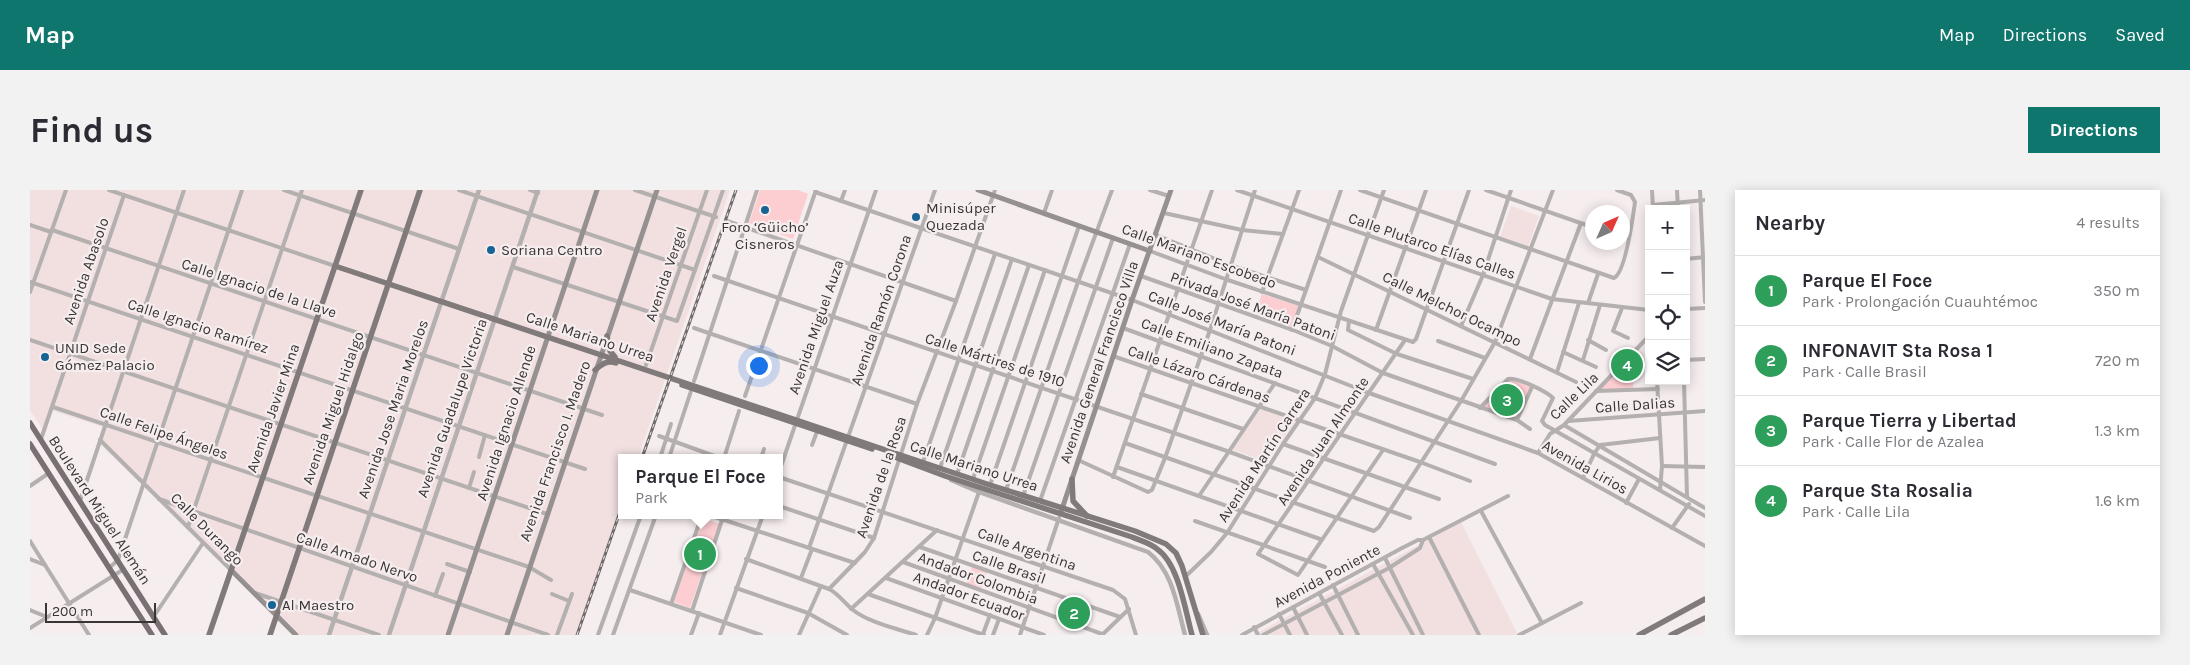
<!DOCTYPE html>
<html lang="en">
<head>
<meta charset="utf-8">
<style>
	:root { --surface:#fff; --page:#f2f2f3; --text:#2b2b33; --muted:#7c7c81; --line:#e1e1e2; --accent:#0f766e }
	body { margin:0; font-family:Karla,sans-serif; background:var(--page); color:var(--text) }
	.controls { position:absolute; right:15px; top:15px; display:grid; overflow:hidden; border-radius:0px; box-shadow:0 2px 12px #0003 }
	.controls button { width:45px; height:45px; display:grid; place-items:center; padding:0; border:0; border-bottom:1px solid var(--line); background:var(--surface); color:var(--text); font:25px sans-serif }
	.compass { position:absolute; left:1555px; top:15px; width:45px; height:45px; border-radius:50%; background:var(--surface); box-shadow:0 2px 12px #0003; rotate:45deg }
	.scale { position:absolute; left:15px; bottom:12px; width:111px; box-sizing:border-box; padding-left:5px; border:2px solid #393535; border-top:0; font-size:14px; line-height:18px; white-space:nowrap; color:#393535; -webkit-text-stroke:4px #f6edee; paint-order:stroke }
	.you { position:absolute; left:728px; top:175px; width:18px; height:18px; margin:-12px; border:4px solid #fff; border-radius:50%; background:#1a73e8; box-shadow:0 0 0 8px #1a73e833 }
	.badge { display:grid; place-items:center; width:32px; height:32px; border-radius:50%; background:var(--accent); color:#fff; font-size:16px; font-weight:700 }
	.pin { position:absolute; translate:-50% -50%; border:2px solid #fff; box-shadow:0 1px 5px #0006 }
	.popup { position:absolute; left:588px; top:264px; width:165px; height:65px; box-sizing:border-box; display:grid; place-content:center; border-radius:0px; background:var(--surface); filter:drop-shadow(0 1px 4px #0005); font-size:16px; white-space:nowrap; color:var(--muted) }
	.popup b { font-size:19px; color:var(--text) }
	.popup::after { content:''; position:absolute; left:50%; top:100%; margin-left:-10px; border:10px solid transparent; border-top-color:var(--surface) }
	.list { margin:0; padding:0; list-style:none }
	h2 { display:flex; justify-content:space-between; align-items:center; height:65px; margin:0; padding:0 20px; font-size:21px }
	h2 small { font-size:16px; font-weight:400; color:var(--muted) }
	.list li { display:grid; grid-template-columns:32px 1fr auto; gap:15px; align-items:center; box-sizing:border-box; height:70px; padding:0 20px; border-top:1px solid var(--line) }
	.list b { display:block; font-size:19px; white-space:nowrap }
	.list p { margin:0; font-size:16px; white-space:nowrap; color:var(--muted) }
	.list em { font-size:16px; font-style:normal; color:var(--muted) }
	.icon { flex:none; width:28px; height:28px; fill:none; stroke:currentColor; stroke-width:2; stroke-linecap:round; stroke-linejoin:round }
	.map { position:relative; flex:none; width:1675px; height:445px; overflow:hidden; border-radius:0px }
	header { display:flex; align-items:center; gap:30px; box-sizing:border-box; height:70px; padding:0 25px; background:var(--accent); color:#fff }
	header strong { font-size:24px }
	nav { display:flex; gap:28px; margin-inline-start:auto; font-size:18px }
	.intro { display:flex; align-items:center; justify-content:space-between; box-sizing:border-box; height:120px; padding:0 30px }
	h1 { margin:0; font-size:35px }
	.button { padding:12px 22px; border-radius:0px; background:var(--accent); color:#fff; font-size:18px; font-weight:700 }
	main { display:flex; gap:30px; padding:0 30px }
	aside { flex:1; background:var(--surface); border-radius:0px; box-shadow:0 2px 12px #0003 }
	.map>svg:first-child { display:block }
</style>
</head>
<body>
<header>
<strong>Map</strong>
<nav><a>Map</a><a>Directions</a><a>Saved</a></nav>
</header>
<div class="intro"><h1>Find us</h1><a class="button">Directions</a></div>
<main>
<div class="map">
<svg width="1675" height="445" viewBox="0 0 1675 445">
	<rect width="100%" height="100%" fill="#f6edee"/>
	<!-- built -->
	<g fill="#f2e0e1">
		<path d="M0,0H700L608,268H591V315L546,445H264L70,254L76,238L23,221L15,243L0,220Z"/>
		<path d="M1481,16L1509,26L1498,57L1470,47Z"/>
		<path d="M1229,218L1266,231L1237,272L1201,259Z"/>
		<path d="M1431,332L1488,445H1223Z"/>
	</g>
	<!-- green -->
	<g fill="#fccdd1">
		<path d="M730,0H768L778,4L763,49L719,33Z"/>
		<path d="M1232,104L1269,116L1262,137L1225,123Z"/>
		<path d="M1604,162L1603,199L1566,201Z"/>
		<path d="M1481,189L1501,197L1487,228L1453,216L1475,193Z"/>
		<path d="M673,328L689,334L660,418L644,412Z"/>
		<path d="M942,377L957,382L950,401L936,396Z"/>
		<path d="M1040,410L1055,415L1049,436L1033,430Z"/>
	</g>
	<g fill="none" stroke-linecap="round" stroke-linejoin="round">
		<!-- minor -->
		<g stroke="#b4b0b0" stroke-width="4">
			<path d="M79,0L305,76"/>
			<path d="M254,0L429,59"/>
			<path d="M429,0L665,80"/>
			<path d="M500,0L508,3"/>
			<path d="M605,0L686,27"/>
			<path d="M1120,0L1139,6"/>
			<path d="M1207,0L1522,109L1619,120"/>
			<path d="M1330,0L1584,88C1596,82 1603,26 1605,12L1601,5L1587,0"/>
			<path d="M1456,0L1562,37"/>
			<path d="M1622,0L1623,19"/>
			<path d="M1647,0L1648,19"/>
			<path d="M1670,0L1675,112"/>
			<path d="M785,2L1102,110L1339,203L1508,263L1675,356"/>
			<path d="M811,11L815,0"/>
			<path d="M1623,15L1675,10"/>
			<path d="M1014,23L1022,0"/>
			<path d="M1134,23L1212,40L1253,44"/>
			<path d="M697,31L926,111"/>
			<path d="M0,35L21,42"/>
			<path d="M22,40L572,225"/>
			<path d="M1126,45L1200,75L1276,100"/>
			<path d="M1120,61L1195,89L1383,152L1386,149L1439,0"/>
			<path d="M1288,67L1546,192"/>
			<path d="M1656,69L1675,67"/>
			<path d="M483,77L647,131L693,0"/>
			<path d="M684,86L1197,261L1380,328"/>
			<path d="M1111,86L1263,140L1302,156L1353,183L1487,230L1500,239"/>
			<path d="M0,92L555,279"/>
			<path d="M0,102L36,0"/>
			<path d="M1232,102L1269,0"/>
			<path d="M1558,113L1568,84"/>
			<path d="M1592,118L1583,141L1598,148"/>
			<path d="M1656,119L1675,118"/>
			<path d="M1319,131L1318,140L1367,164L1443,189"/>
			<path d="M1431,136L1453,85L1481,0"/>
			<path d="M664,138L887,214"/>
			<path d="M1093,138L1465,274"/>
			<path d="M1262,140L1311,0"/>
			<path d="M1346,140L1396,0"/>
			<path d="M0,150L517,324"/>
			<path d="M1558,150L1576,160"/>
			<path d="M1408,151L1455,168"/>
			<path d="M1533,162L1566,177"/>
			<path d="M1083,166L1390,272L1440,291"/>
			<path d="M1500,169L1551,33"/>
			<path d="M1553,170L1570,115"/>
			<path d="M1656,170L1675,169"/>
			<path d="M616,175L677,0"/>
			<path d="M1527,182L1549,113"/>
			<path d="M664,191L727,0"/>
			<path d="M1627,191L1632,276L1630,300"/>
			<path d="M1654,191L1657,307"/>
			<path d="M1566,201L1628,199"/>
			<path d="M1111,204L1213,239"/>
			<path d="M715,206L786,0"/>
			<path d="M23,217L499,377L521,390"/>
			<path d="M1450,218L1478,189C1487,187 1516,201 1523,208L1512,231L1515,235L1675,326"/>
			<path d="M1487,230L1502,197"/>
			<path d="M1538,231L1675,221"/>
			<path d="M1534,235L1675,318"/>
			<path d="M629,246L690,268"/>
			<path d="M11,249L94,5"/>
			<path d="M70,250L201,380"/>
			<path d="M1095,253L1344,341L1349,337L1431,211L1465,152L1523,0"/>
			<path d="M1253,254L1409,309"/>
			<path d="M782,255L788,239"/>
			<path d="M1353,260L1268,385L1228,364L1375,150"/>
			<path d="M1508,263L1520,244L1534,235L1619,146"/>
			<path d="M449,267L455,245"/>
			<path d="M630,268L641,234"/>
			<path d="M639,268L661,201"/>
			<path d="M694,268L709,221"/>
			<path d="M731,268L734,259"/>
			<path d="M1048,270L1118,302L1122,300L1135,268L1180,140L1225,0"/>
			<path d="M893,272L965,64"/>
			<path d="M1632,276L1675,277"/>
			<path d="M1087,277L1290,349"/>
			<path d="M910,278L982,69"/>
			<path d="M749,282L846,0"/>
			<path d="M927,284L999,75"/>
			<path d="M749,287L1083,400L1095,409L1106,445"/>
			<path d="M1083,287L1182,0"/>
			<path d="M1553,288L1564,264L1570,255L1630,248"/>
			<path d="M943,289L1015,80"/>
			<path d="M960,295L1049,36"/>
			<path d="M0,296L19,283"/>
			<path d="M439,298L444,282"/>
			<path d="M976,300L1048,92L1082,0"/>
			<path d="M993,306L1083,48"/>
			<path d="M1169,306L1245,193"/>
			<path d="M129,309L518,445"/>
			<path d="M50,311L154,0"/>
			<path d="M1010,311L1100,54"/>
			<path d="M1596,313L1609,289"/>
			<path d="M749,316L844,348"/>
			<path d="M1451,321L1512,433"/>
			<path d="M679,325L825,373"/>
			<path d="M1165,331L1295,377"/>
			<path d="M158,337L272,0"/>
			<path d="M1642,338L1659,314"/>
			<path d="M1399,347L1449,445"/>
			<path d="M0,351L59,445"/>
			<path d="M890,357L1090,427"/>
			<path d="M779,358L905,0"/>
			<path d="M1355,368L1393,445"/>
			<path d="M0,369L15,375"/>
			<path d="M716,369L799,399C809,404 814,413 823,420C840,433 865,438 886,445"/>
			<path d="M873,372L1072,444"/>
			<path d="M417,374L440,382"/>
			<path d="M1343,374L1383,445"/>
			<path d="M79,378L88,370L212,0"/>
			<path d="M1156,386L1181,362L1197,343L1253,254L1285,208L1295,184L1311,121L1354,0"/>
			<path d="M771,388L782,359"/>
			<path d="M856,388L1014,445"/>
			<path d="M1303,395L1328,445"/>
			<path d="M706,398L778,423L817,445"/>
			<path d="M799,399L835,362L844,348L887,214L926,111L965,0"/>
			<path d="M600,400L731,445"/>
			<path d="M225,403L349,445"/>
			<path d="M1289,403L1312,445"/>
			<path d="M522,404L539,411"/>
			<path d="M838,404L954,445"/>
			<path d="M405,406L413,384"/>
			<path d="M641,414L672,325"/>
			<path d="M1263,417L1277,445"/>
			<path d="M821,419L907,340"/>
			<path d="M0,420L17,427"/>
			<path d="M662,421L692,330"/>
			<path d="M1249,424L1260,445"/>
			<path d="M124,426L173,353"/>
			<path d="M1224,437L1228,445"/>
			<path d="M0,438L94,379"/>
			<path d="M953,444L960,425"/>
			<path d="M527,445L542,404"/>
			<path d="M568,445L611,325"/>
			<path d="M583,445L626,325"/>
			<path d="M661,445L669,423"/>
			<path d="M690,445L733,325"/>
			<path d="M769,445L791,396"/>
			<path d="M897,445L905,428L949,302"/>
			<path d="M963,445L969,429"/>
			<path d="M990,445L1029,328"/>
			<path d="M1072,445L1099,419"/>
			<path d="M1212,445L1372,358L1388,350H1393L1478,306"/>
			<path d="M1233,445L1359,378L1390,358L1393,350"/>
			<path d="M1489,445L1551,413"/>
		</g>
		<!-- tertiary -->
		<g stroke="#b4b0b0" stroke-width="4.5">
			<path d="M921,290L949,302L1118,362C1143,381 1147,416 1155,445"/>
			<path d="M1168,424L1177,445"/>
			<path d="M299,445L449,0"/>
			<path d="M359,445L508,0"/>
		</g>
		<!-- secondary -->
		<g stroke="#969191" stroke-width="5">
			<path d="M948,0L1120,61"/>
			<path d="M1031,322L1102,110L1141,0"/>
			<path d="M201,380L266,445"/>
			<path d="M418,445L567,0"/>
			<path d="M477,445L627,0"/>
		</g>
		<!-- primary -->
		<g stroke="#817a7b" stroke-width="5.5">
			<path d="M305,76L960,295L1105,341L1136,354L1146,363L1152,376L1173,445"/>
			<path d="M577,146L580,161L585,167"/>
			<path d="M565,180C572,174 577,170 586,173"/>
			<path d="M652,195L842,259"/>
			<path d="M867,268L915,286L1102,347C1111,351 1120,353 1127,359C1149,374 1155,420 1162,445"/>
			<path d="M1042,289L1043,311L1057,326"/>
			<path d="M179,445L331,0"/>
			<path d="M240,445L390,0"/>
			<path d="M1609,445L1675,409"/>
			<path d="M1641,445L1675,428"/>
		</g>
		<!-- trunk -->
		<g stroke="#787072" stroke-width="5.5">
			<path d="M0,233L135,445"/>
			<path d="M0,254L122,445"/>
		</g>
		<defs>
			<g id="rail">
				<path d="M612,268L706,0"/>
				<path d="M547,445L591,319"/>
			</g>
		</defs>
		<!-- rail casing -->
		<use href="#rail" stroke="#716c6c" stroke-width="3"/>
		<!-- rail -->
		<use href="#rail" stroke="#f6edee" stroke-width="1" stroke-dasharray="4" stroke-linecap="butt"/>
	</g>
	<!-- markers -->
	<g fill="#176396" stroke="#f6edee" stroke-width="2">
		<circle cx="735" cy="20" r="5"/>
		<circle cx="886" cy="27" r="5"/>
		<circle cx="461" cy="60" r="5"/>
		<circle cx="15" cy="167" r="5"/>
		<circle cx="242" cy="415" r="5"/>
	</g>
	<g text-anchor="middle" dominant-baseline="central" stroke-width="4.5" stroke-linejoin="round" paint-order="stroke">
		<!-- poi labels -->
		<g font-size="15" fill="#393535" stroke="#f6edee" text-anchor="start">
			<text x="896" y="18">Minisúper<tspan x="896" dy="17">Quezada</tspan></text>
			<text x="735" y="37" text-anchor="middle">Foro ‘Güicho’<tspan x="735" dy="17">Cisneros</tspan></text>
			<text x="471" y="60">Soriana Centro</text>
			<text x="25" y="158">UNID Sede<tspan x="25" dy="17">Gómez Palacio</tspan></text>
			<text x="252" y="415">Al Maestro</text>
		</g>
		<!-- street labels -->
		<g font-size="15" fill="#393535" stroke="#f6edee">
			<text transform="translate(1402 56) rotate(19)">Calle Plutarco Elías Calles</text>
			<text transform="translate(1169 66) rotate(20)">Calle Mariano Escobedo</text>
			<text transform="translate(56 81) rotate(-71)">Avenida Abasolo</text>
			<text transform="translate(636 84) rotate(-71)">Avenida Vergel</text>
			<text transform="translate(229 98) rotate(18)">Calle Ignacio de la Llave</text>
			<text transform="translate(1223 116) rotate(20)">Privada José María Patoni</text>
			<text transform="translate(1422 119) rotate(26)">Calle Melchor Ocampo</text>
			<text transform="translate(851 120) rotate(-71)">Avenida Ramón Corona</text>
			<text transform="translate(1192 133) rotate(21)">Calle José María Patoni</text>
			<text transform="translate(168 136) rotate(18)">Calle Ignacio Ramírez</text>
			<text transform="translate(786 137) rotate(-71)">Avenida Miguel Auza</text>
			<text transform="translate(560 147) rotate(18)">Calle Mariano Urrea</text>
			<text transform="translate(1182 158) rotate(20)">Calle Emiliano Zapata</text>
			<text transform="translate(965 170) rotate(18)">Calle Mártires de 1910</text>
			<text transform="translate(1069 172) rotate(-71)">Avenida General Francisco Villa</text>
			<text transform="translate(1169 184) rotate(19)">Calle Lázaro Cárdenas</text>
			<text transform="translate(1544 206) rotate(-44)">Calle Lila</text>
			<text transform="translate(1605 215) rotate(-4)">Calle Dalias</text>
			<text transform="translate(243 218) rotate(-71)">Avenida Javier Mina</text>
			<text transform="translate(303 218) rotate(-71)">Avenida Miguel Hidalgo</text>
			<text transform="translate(422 218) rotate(-71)">Avenida Guadalupe Victoria</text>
			<text transform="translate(363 219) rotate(-71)">Avenida Jose Maria Morelos</text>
			<text transform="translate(476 233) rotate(-72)">Avenida Ignacio Allende</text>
			<text transform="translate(134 243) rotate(19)">Calle Felipe Ángeles</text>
			<text transform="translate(1293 251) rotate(-56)">Avenida Juan Almonte</text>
			<text transform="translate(525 261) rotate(-71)">Avenida Francisco I. Madero</text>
			<text transform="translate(1234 265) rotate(-57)">Avenida Martín Carrera</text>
			<text transform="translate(944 276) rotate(18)">Calle Mariano Urrea</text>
			<text transform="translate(1555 277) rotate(29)">Avenida Lirios</text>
			<text transform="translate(851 287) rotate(-71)">Avenida de la Rosa</text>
			<text transform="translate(70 320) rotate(57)">Boulevard Miguel Alemán</text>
			<text transform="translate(177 339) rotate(45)">Calle Durango</text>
			<text transform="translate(997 359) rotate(19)">Calle Argentina</text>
			<text transform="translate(327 367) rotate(19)">Calle Amado Nervo</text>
			<text transform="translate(979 377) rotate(19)">Calle Brasil</text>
			<text transform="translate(1297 386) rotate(-28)">Avenida Poniente</text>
			<text transform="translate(948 388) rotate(20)">Andador Colombia</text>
			<text transform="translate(939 406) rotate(20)">Andador Ecuador</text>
		</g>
	</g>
</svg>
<div class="controls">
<button>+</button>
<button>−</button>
<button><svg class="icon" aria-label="locate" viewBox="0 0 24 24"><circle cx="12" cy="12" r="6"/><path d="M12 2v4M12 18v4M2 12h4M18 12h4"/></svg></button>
<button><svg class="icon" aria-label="layers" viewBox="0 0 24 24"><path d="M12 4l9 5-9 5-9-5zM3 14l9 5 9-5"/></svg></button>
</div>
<svg class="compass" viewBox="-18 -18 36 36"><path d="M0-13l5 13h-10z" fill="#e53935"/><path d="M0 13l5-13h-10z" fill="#7c7c81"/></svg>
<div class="scale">200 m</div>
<div class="you"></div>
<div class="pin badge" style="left:670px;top:364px;background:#2e9e5b">1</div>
<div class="popup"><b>Parque El Foce</b>Park</div>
<div class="pin badge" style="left:1044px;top:423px;background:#2e9e5b">2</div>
<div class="pin badge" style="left:1477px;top:210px;background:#2e9e5b">3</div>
<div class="pin badge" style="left:1597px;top:175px;background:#2e9e5b">4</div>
</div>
<aside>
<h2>Nearby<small>4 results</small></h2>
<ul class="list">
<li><span class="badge" style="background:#2e9e5b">1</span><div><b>Parque El Foce</b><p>Park · Prolongación Cuauhtémoc</p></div><em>350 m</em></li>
<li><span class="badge" style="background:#2e9e5b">2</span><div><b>INFONAVIT Sta Rosa 1</b><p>Park · Calle Brasil</p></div><em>720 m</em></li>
<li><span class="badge" style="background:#2e9e5b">3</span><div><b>Parque Tierra y Libertad</b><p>Park · Calle Flor de Azalea</p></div><em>1.3 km</em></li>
<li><span class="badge" style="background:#2e9e5b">4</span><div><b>Parque Sta Rosalia</b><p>Park · Calle Lila</p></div><em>1.6 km</em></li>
</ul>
</aside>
</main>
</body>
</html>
